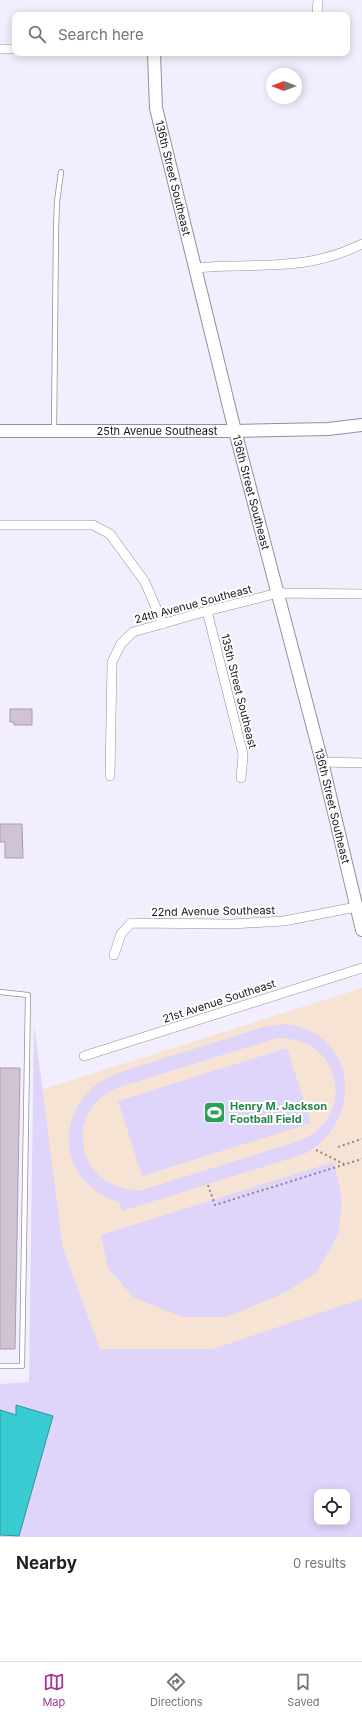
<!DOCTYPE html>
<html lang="en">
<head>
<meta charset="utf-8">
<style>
	:root { --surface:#fff; --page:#f6f6f6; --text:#202124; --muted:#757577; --line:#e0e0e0; --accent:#a13798 }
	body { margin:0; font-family:Inter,sans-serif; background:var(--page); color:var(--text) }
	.controls { position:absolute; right:12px; bottom:12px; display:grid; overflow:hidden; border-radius:8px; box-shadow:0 2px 10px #0003 }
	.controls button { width:36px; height:36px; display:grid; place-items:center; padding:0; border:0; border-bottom:1px solid var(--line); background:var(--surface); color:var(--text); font:20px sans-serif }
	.compass { position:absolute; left:266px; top:68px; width:36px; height:36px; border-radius:50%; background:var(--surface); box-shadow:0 2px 10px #0003; rotate:270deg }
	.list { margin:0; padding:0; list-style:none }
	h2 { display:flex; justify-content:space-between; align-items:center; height:52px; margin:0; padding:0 16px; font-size:17px }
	h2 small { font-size:13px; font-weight:400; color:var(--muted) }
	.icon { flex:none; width:22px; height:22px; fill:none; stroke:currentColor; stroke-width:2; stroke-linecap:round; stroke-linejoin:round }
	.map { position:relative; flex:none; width:362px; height:1537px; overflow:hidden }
	.search { position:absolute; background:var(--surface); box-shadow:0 2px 10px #0003; left:12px; right:12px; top:12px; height:44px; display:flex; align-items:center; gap:10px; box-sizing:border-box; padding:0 14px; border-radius:8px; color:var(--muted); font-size:15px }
	.sheet { height:124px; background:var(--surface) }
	nav { display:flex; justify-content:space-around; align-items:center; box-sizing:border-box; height:56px; border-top:1px solid var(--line); background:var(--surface); font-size:11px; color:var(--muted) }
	nav a { display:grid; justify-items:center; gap:2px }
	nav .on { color:var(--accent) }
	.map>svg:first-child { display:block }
</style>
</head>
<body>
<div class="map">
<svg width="362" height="1537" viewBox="0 0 362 1537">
	<rect width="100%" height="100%" fill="#f2eefd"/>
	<!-- education -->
	<path fill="#f6e3d3" d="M362,988V1358L40,1363L41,1090Z"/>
	<!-- green -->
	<g fill="#dfd4fa" fill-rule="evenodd">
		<path d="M34,1024L63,1249L100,1349H213L362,1299V1537H0V1535H19L16,1405V1415L0,1410V1384L29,1382ZM317,1492H347V1522H317Z"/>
		<path d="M286,1024C361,1034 362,1125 304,1154L122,1211L119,1202C53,1182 53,1100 115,1074L263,1027ZM277,1038C341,1036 359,1116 299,1141L142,1190C78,1193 59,1111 119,1087Z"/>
		<path d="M287,1048L311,1123L142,1176L118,1101Z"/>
		<path d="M334,1162L342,1199L338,1235L316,1273L284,1293L227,1317H183L134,1298L108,1268L101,1235Z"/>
	</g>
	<!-- water -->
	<path fill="#39cbd2" stroke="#2f949b" d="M16,1405L53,1416L19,1536L0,1535V1410L16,1415Z"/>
	<!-- building -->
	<g fill="#d0c3d3" stroke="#a99dac">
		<path d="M10,709H32V725H14V722H10Z"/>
		<path d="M0,824H22L23,858H5V842H0Z"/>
		<path d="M0,1068H20L15,1349H0Z"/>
	</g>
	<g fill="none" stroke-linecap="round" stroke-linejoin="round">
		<defs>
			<g id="lane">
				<path d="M54,431L56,230L57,202L61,172"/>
				<path d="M0,992L28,995L22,1366H0"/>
			</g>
			<g id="street">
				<path d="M317,15L318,0"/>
				<path d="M0,49H15"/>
				<path d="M195,268C256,262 304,273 362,244"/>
				<path d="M0,525H93L110,534L145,582L163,624"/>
				<path d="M207,611L243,754L241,778"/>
				<path d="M322,762L362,763"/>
				<path d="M110,776L112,662L121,644L133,632L207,611L278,593L362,594"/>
				<path d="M114,955L121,934L131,923L232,924L284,921L356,907"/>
				<path d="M84,1056L362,968"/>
			</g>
			<g id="secondary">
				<path id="s1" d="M154,53L156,108L235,431L322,762L362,930"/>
				<path id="s2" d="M0,431H235L328,429L362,425"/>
			</g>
		</defs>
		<!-- lane casing -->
		<use href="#lane" stroke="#948fa0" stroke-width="6"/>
		<!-- street casing -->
		<use href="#street" stroke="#948fa0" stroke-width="10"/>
		<!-- secondary casing -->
		<use href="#secondary" stroke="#948fa0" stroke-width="14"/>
		<!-- path -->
		<g stroke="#888590" stroke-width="2" stroke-dasharray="2 3" stroke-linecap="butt">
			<path d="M338,1147L362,1139"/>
			<path d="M316,1150L344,1164"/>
			<path d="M208,1185L215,1205L362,1159"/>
		</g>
		<!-- lane -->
		<use href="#lane" stroke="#fff" stroke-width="4.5"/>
		<!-- street -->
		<use href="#street" stroke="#fff" stroke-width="9"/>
		<!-- secondary -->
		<use href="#secondary" stroke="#fff" stroke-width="12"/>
	</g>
	<!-- icons -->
	<defs>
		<symbol id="stadium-square" viewBox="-11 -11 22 22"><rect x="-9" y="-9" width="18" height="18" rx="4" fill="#2e9e5b" stroke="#fff"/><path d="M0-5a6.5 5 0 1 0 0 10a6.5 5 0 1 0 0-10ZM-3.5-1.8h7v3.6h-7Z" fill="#fff"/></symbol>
	</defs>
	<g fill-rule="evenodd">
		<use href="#stadium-square" x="202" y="1100" width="25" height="25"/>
	</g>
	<g text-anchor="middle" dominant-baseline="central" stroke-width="4" stroke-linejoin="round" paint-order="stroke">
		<!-- street labels -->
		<g font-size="11" fill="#17151c" stroke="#fff">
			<text stroke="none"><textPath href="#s1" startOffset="127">136th Street Southeast</textPath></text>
			<text stroke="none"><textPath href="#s2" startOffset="157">25th Avenue Southeast</textPath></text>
			<text stroke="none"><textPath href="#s1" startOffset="451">136th Street Southeast</textPath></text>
			<text transform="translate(193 604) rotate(-15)">24th Avenue Southeast</text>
			<text transform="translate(239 691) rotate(76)">135th Street Southeast</text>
			<text stroke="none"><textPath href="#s1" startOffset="775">136th Street Southeast</textPath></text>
			<text transform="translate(213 911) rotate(-1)">22nd Avenue Southeast</text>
			<text transform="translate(219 1001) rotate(-18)">21st Avenue Southeast</text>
		</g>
		<!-- leisure labels -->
		<g font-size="11" font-weight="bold" fill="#27864d" stroke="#fff" text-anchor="start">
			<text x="230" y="1106">Henry M. Jackson<tspan x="230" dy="13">Football Field</tspan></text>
		</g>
	</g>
</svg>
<div class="controls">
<button><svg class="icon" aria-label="locate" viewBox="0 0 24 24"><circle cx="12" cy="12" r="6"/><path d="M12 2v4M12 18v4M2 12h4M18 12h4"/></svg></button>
</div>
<svg class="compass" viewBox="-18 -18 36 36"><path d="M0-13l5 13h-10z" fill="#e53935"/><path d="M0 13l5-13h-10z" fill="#757577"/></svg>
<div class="search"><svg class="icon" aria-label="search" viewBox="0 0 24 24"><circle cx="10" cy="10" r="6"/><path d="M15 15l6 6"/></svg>Search here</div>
</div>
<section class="sheet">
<h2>Nearby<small>0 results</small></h2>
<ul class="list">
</ul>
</section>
<nav>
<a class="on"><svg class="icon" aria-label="map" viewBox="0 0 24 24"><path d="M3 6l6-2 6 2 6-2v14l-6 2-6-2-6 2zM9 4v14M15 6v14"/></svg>Map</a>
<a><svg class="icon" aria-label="directions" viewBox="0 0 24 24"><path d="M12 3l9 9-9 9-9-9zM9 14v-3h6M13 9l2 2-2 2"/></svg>Directions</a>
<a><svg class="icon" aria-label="saved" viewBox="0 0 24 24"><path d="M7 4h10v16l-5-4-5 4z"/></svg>Saved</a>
</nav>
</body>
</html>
